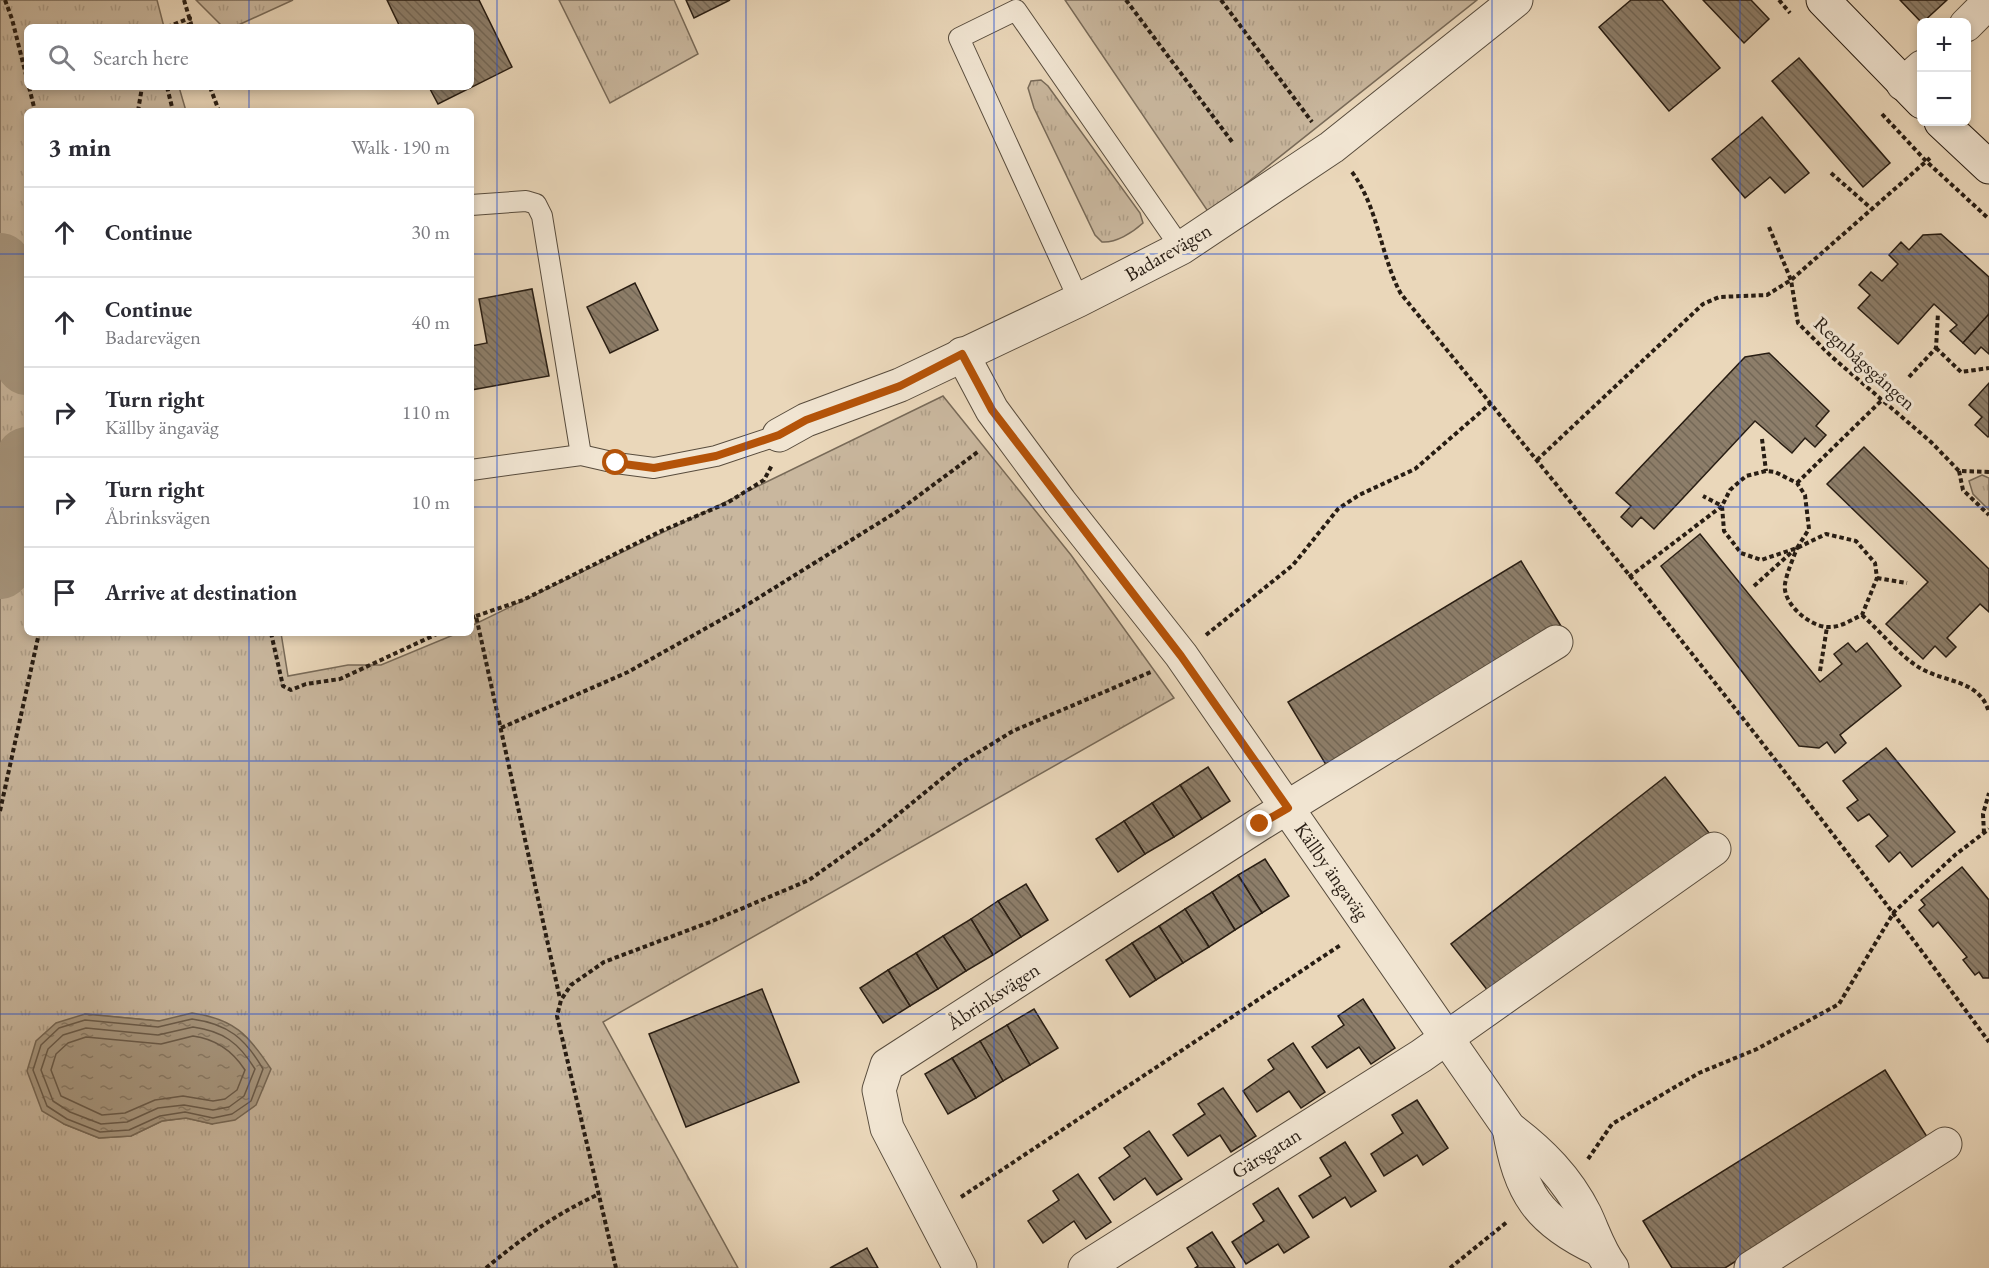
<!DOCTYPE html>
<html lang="en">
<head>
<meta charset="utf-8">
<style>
	:root { --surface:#fff; --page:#f7f7f7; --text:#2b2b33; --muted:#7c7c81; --line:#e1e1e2 }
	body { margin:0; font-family:"EB Garamond",serif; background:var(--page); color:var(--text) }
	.controls { position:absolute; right:18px; top:18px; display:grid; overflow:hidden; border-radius:9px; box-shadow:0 3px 9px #0003 }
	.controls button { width:54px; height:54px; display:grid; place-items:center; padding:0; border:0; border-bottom:2px solid var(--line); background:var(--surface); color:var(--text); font:30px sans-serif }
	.stop { position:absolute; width:18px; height:18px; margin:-14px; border:4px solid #b45309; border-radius:50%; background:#fff }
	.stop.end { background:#b45309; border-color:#fff; box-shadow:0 2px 6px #0008 }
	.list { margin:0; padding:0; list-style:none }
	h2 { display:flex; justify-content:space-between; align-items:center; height:78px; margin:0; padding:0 24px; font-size:26px }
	h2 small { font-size:20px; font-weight:400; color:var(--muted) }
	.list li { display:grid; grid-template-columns:39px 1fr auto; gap:18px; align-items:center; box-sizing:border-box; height:90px; padding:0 24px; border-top:2px solid var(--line) }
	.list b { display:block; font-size:22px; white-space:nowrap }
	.list p { margin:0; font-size:20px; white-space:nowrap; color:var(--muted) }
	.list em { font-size:20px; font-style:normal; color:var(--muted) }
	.icon { flex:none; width:33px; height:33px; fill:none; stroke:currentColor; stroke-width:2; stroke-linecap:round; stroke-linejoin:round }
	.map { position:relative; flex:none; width:1989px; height:1268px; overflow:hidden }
	.search { position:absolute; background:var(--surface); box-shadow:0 3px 9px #0003; left:24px; top:24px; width:450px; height:66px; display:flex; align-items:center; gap:15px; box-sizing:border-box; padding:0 21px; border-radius:9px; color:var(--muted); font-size:22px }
	.panel { position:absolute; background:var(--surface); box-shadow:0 3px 9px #0003; left:24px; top:108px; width:450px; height:528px; border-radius:9px }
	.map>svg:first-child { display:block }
</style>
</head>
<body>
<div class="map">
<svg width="1989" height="1268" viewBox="0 0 1989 1268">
	<defs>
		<pattern id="grass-tufts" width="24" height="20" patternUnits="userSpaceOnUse" patternTransform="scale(1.5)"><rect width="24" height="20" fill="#c9b79e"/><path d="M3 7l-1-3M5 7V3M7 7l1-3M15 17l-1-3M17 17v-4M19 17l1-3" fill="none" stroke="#ad9d87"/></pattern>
		<pattern id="water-ripples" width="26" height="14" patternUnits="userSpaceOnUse" patternTransform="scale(1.5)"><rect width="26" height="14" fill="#a89881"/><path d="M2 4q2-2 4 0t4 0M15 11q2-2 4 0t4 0" fill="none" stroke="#897b68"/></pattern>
		<pattern id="building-back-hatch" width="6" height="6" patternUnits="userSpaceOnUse" patternTransform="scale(1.5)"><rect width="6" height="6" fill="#8d7e6a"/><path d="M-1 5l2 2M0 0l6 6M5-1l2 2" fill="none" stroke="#736756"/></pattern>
	</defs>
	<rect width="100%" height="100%" fill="#ead7ba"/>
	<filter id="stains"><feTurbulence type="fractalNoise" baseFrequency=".00333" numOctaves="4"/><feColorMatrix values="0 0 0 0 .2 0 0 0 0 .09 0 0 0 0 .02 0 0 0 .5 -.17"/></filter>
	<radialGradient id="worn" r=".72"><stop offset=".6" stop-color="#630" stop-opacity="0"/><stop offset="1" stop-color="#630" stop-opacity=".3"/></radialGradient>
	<!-- grass -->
	<g fill="url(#grass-tufts)" stroke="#786a58" stroke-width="1.5" fill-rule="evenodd">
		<path d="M0,0H157L164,27H27V87H179L186,111H27V633H281L288,676L348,665H381L458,633H471V626L943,396L1071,555L1174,698L603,1022L738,1268H0ZM85,1014L159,1021L212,1124L186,1118L162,1121L131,1136L99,1138L64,1124Z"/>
		<path d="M196,0H293L234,27H223Z"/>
		<path d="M559,0H674L698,54L610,103Z"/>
		<path d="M1065,0H1477L1209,213Z"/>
		<path d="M1041,80L1048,86L1140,213L1143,223C1132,233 1116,243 1102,242L1095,235L1034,108L1028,88L1031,81Z"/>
		<path d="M1982,475L1989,478V510L1973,494L1969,481Z"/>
	</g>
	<!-- water -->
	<path fill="url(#water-ripples)" stroke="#756755" stroke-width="1.5" d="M192,1013C234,1019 248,1034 271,1069L256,1105L235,1120L212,1124L186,1118L162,1121L131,1136L99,1138L64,1124L42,1111L27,1071L36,1041L56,1023L85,1014L159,1021Z"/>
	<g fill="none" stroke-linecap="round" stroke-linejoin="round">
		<!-- shore -->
		<g stroke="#685a4a" stroke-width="1.5">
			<path d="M192,1019C228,1024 245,1038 263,1069L251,1101L232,1114L213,1118L185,1112L160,1116L129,1130L100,1132L67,1119L47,1106L33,1070L41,1045L59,1028L85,1020L158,1027Z"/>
			<path d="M193,1027C223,1031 239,1043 255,1069L244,1096L229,1107L213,1110L184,1105L158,1108L127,1122L101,1124L70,1112L53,1101L41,1070L48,1049L63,1035L86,1028L158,1035Z"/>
			<path d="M193,1036C216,1039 232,1050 245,1070L237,1090L225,1099L213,1101L183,1096L155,1100L125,1113L102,1115L61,1096L51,1070L56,1054L68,1043L86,1037L161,1044Z"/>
		</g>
		<!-- river -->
		<g stroke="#a89881" stroke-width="62">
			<path d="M0,264L27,364"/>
			<path d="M0,568L9,541L27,458"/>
		</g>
	</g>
	<!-- building -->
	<g fill="url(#building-back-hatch)" stroke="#281d13" stroke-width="1.5">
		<path d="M387,0H479L512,67L438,104L429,87H471V27H400Z"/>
		<path d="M686,0H730L694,18Z"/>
		<path d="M1631,0H1662L1720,68L1669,111L1599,27Z"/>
		<path d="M1703,0H1751L1769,19L1744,43Z"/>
		<path d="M1900,0H1947L1922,23Z"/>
		<path d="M1799,58L1890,163L1863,187L1772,81Z"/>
		<path d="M1762,117L1809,173L1785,193L1770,177L1745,198L1712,159Z"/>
		<path d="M1941,234L1989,277V314L1963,343L1950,331L1957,325L1934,304L1898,344L1858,308L1870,295L1859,285L1871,272L1882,281L1898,264L1889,255L1901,242L1909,250L1923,235Z"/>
		<path d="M635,283L658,330L610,353L587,307Z"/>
		<path d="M532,289L549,376L471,390V346L487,343L479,299Z"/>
		<path d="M1989,314V354L1981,347L1975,354L1963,343Z"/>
		<path d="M1769,353L1829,411L1816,426L1826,435L1815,447L1805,438L1792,453L1755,421L1654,529L1641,517L1632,527L1621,517L1631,506L1616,493L1745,357Z"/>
		<path d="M1989,383V436L1988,437L1975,425L1982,417L1969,405Z"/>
		<path d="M1864,447L1989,569V612L1980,604L1947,638L1956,647L1946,657L1935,646L1923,659L1886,624L1928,582L1827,484Z"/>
		<path d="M1700,534L1820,682L1842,664L1834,654L1848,643L1856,652L1867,643L1901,686L1840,735L1846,743L1835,753L1827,742L1819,748L1799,746L1661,566Z"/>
		<path d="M1521,561L1561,626L1328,768L1288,702Z"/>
		<path d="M1886,748L1955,832L1912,867L1900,852L1889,862L1876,846L1888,836L1869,814L1858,821L1847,808L1858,800L1843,781Z"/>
		<path d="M1208,767L1230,801L1202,819L1180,785Z"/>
		<path d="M1665,777L1710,834L1496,1001L1451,944Z"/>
		<path d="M1180,785L1202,819L1174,837L1152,803Z"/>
		<path d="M1152,803L1174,837L1145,854L1124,821Z"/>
		<path d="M1124,821L1145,854L1118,872L1096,839Z"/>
		<path d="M1265,859L1289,896L1262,913L1238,875Z"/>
		<path d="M1962,867L1989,900V978H1983L1979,972L1975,975L1963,960L1967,957L1938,922L1933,927L1919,910L1925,905L1921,900Z"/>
		<path d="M1238,875L1262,913L1235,930L1212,892Z"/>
		<path d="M1026,884L1048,920L1021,937L998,901Z"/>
		<path d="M1212,892L1235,930L1209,947L1185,909Z"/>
		<path d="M998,901L1021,937L993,955L971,919Z"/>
		<path d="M1185,909L1209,947L1183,963L1159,926Z"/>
		<path d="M971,919L993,955L966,971L943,936Z"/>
		<path d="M1159,926L1183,963L1156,980L1132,943Z"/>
		<path d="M943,936L966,971L938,989L916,953Z"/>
		<path d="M1132,943L1156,980L1130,997L1106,960Z"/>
		<path d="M916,953L938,989L910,1006L888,970Z"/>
		<path d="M888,970L910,1006L883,1023L860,988Z"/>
		<path d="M762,989L799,1082L686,1127L649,1034Z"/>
		<path d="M1363,999L1395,1048L1371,1064L1359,1047L1327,1068L1312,1047L1344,1025L1338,1016Z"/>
		<path d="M1034,1009L1058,1048L1030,1065L1007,1025Z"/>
		<path d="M1007,1025L1030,1065L1003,1081L980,1041Z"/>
		<path d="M980,1041L1003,1081L976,1098L952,1058Z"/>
		<path d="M1293,1043L1325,1092L1301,1108L1289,1091L1257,1112L1243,1091L1274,1069L1268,1060Z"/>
		<path d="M952,1058L976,1098L948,1114L925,1074Z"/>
		<path d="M1885,1070L1929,1140L1725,1268H1672L1643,1221Z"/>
		<path d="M1223,1088L1256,1136L1231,1152L1220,1135L1188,1156L1173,1135L1205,1114L1198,1104Z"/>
		<path d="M1417,1100L1448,1148L1423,1165L1417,1155L1384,1176L1371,1154L1403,1133L1392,1115Z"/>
		<path d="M1149,1131L1182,1179L1157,1195L1145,1178L1114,1200L1099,1178L1130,1156L1124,1148Z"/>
		<path d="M1345,1142L1376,1191L1351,1207L1345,1197L1313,1218L1299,1196L1331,1176L1320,1158Z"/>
		<path d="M1078,1174L1111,1222L1086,1239L1074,1221L1043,1243L1028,1221L1059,1200L1053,1191Z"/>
		<path d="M1278,1188L1309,1237L1284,1253L1278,1244L1246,1264L1232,1242L1264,1221L1253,1204Z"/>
		<path d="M1212,1232L1235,1268H1195L1198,1266L1187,1248Z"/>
		<path d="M867,1248L878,1268H830Z"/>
	</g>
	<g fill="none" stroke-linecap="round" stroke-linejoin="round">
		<defs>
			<g id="lane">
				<path d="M471,205L526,201L536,204L542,216L581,455"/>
				<path d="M1079,300L959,38L1016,10L1181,248"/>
				<path d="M471,470L581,455L616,463L654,468L716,456L779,435"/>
			</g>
			<g id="street">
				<path d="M1966,25L1989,2"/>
				<path d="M1903,84L1922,67"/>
				<path d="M962,354L992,410L1060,502L1181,655L1509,1128C1541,1152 1567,1178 1585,1214C1594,1233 1599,1251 1612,1268"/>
				<path d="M779,435L806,420L900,385L1079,300L1181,248L1332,147L1516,0"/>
				<path d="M1509,1128C1520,1193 1538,1221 1598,1249"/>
				<path d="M960,1268L887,1128L879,1090L887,1065L1260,824L1556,642"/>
				<path d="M1085,1268L1421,1056L1714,849"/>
				<path d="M1751,1268L1945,1144"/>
			</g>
			<g id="secondary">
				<path d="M1823,0L1922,102"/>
				<path d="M1941,122L1989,167"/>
			</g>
		</defs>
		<!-- lane casing -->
		<use href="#lane" stroke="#584c3d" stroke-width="22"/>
		<!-- street casing -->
		<use href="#street" stroke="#584c3d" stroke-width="35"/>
		<!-- secondary casing -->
		<use href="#secondary" stroke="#281d13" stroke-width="35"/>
		<!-- path -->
		<g stroke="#281d13" stroke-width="4" stroke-dasharray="4.5 3" stroke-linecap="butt">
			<path d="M5,0L12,19L27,79"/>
			<path d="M184,0L192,27"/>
			<path d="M1126,0L1233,143"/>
			<path d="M1221,0L1312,122"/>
			<path d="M1779,0L1790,13"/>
			<path d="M167,27L190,18L188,27"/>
			<path d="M29,87L35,111"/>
			<path d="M167,87L173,111"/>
			<path d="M210,87L219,111"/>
			<path d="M138,111L142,87"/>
			<path d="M1882,114L1926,161L1989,219"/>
			<path d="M1352,172C1379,209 1380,255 1401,294C1602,539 1802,787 1989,1042"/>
			<path d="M1831,173L1872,209"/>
			<path d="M1769,227L1791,280L1798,323L1832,357L1931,442L1959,471"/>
			<path d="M1936,348L1961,372L1989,368"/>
			<path d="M1909,377L1936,348L1938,313"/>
			<path d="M1762,439L1766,471"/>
			<path d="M1537,460L1703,304L1719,297L1767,295L1791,280L1930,158"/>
			<path d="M1989,472L1959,471L1963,490L1989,515"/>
			<path d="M1797,483L1882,400"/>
			<path d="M1797,548L1809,529L1805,495L1797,483L1775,472L1766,471L1746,476L1730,490L1722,506L1724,531L1741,553L1761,560L1797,548L1826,534L1856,541L1875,563L1877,578L1862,615C1851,620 1840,628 1827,627C1809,626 1782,603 1785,584C1787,572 1793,559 1797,548"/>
			<path d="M1629,577L1722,506L1703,496"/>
			<path d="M1877,578L1907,583"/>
			<path d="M1754,586L1794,550"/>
			<path d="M1862,615C1879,630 1901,657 1920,668C1946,683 1981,680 1989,713"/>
			<path d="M476,616L523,600L659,532L727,503L764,480L772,465"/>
			<path d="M471,618L476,616L560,999"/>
			<path d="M271,633L283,686L291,690L306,684L340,679L439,633"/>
			<path d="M1206,635L1293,565L1338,509L1359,495L1415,469L1491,403"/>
			<path d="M1820,671L1827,627"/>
			<path d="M501,728L628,672L742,608L898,511L979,451"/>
			<path d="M0,811L39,633"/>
			<path d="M1984,833L1983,814L1989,793"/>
			<path d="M1588,1159L1612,1124L1699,1073L1757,1049L1839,1004L1894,912L1955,855L1989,829"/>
			<path d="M961,1197L1342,944"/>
			<path d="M486,1268C522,1238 556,1214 599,1194"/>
			<path d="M616,1268L557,1016L561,1000L571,985L604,962L710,922L809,880L874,834L961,763L1013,731L1153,671"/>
			<path d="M1450,1268L1507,1222"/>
		</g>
		<!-- lane -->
		<use href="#lane" stroke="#f1e5d2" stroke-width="20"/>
		<!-- street -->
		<use href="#street" stroke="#f1e5d2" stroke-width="33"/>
		<!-- secondary -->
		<use href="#secondary" stroke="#f1e5d2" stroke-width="33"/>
	</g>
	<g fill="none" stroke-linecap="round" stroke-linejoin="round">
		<!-- route -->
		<path stroke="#b45309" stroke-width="8" d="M616,463L654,468L716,456L779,435L806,420L900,386L962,354L992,410L1181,656L1288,808L1260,824"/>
	</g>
	<!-- grid -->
	<path fill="none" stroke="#1d4ed8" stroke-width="1.5" stroke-opacity="0.55" d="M249,0V27M497,0V1268M746,0V1268M994,0V1268M1243,0V1268M1492,0V1268M1740,0V1268M249,87V111M0,254H27M471,254H1989M0,507H27M471,507H1989M249,633V1268M0,761H1989M0,1014H1989"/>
	<g text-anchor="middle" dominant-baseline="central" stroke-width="6" stroke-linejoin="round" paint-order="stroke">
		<!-- street labels -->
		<g font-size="20" fill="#281d13" stroke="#f1e5d2">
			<text transform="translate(1168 252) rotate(-30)">Badarevägen</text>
			<text transform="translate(1865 363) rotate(42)">Regnbågsgången</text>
			<text transform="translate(1332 871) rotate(55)">Källby ängaväg</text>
			<text transform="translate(993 996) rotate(-33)">Åbrinksvägen</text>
			<text transform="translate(1266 1153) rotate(-32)">Gärsgatan</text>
		</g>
	</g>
	<rect width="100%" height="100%" filter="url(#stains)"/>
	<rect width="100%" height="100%" fill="url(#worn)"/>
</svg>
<div class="controls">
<button>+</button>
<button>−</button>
</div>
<div class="stop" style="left:616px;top:463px"></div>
<div class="stop end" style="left:1260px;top:824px"></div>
<div class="search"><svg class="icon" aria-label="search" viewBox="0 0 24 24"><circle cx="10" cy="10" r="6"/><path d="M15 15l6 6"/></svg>Search here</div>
<section class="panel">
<h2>3 min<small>Walk · 190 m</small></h2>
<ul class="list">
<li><svg class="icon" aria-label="ahead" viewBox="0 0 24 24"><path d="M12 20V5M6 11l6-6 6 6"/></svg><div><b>Continue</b></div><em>30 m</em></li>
<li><svg class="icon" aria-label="ahead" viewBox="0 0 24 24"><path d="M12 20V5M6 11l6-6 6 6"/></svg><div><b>Continue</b><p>Badarevägen</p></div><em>40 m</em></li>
<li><svg class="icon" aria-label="right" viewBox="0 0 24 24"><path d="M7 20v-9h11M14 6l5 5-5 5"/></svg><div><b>Turn right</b><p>Källby ängaväg</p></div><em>110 m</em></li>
<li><svg class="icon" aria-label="right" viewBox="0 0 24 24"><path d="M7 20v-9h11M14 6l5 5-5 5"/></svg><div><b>Turn right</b><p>Åbrinksvägen</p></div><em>10 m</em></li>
<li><svg class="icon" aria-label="arrive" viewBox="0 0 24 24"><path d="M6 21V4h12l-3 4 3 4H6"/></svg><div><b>Arrive at destination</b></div></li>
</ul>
</section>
</div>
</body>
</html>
